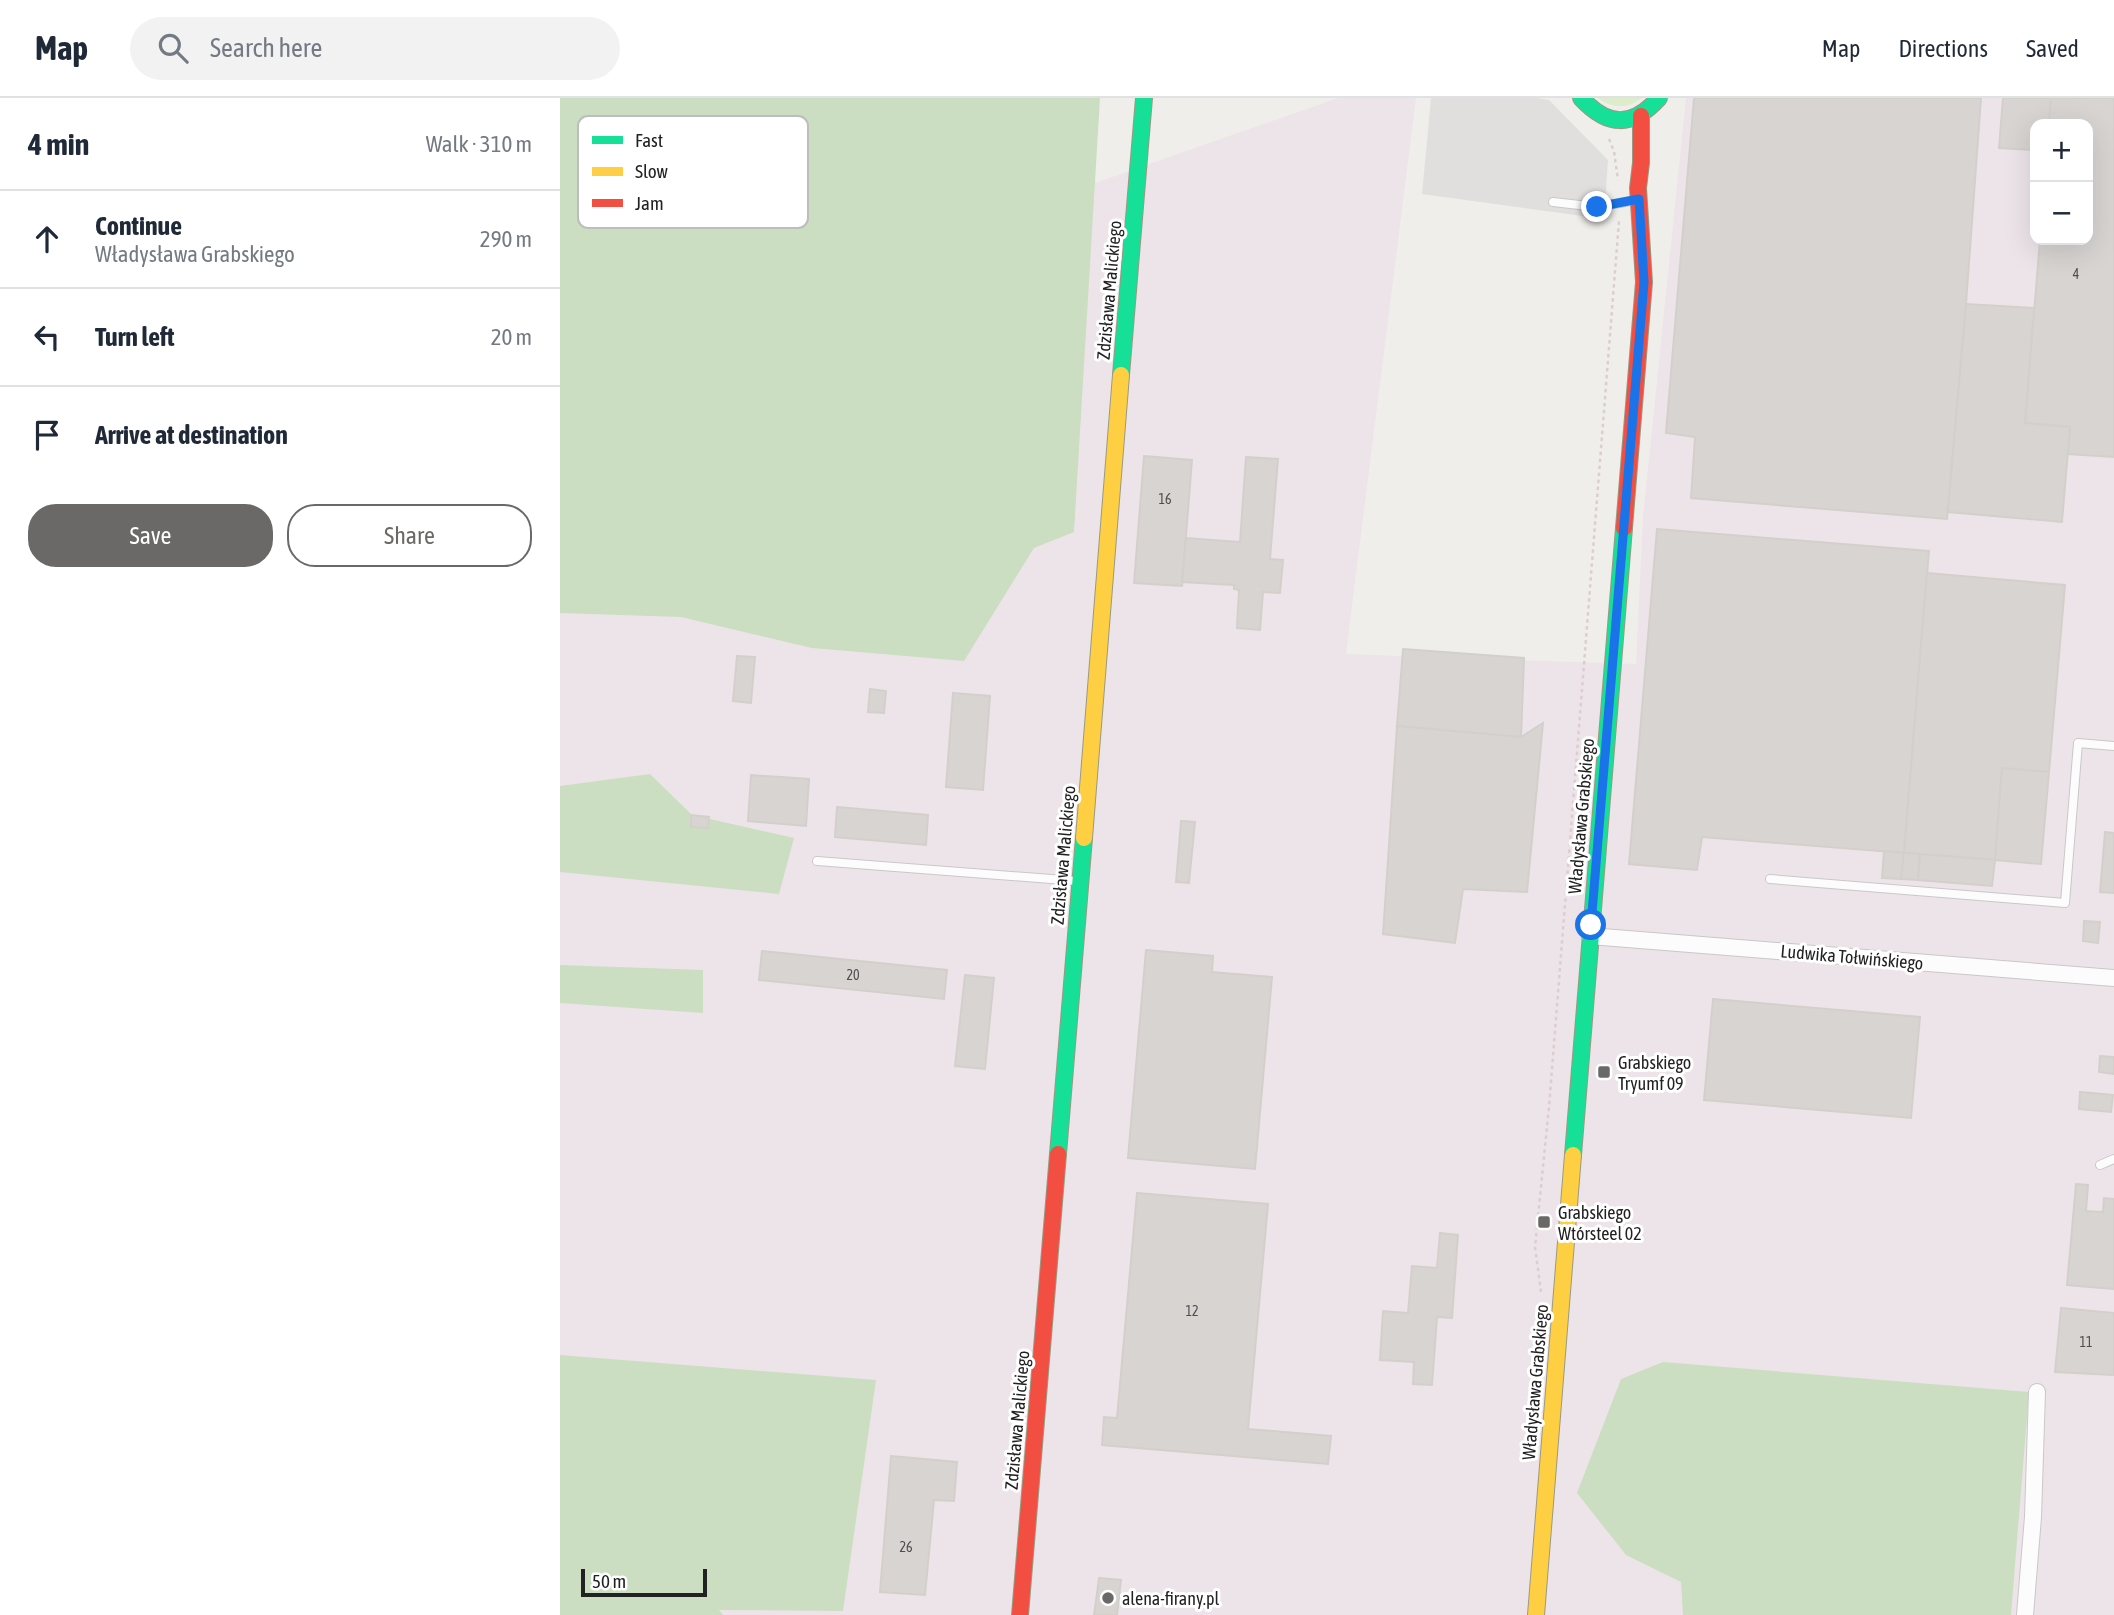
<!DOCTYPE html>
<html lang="en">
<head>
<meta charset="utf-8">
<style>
	:root { --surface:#fff; --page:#f2f2f3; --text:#1f2937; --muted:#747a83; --line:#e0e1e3; --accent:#6a6968 }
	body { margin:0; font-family:"Asap Condensed",sans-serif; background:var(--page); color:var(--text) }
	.controls { position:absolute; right:21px; top:21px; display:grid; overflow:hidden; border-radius:14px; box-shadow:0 7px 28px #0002 }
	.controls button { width:63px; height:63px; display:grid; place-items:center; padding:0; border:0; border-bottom:2px solid var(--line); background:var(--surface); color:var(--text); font:35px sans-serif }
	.scale { position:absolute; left:21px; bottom:18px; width:126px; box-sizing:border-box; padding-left:7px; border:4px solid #222; border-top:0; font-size:19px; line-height:24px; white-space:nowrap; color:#222; -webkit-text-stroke:5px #fff; paint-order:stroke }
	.stop { position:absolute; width:21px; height:21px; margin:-16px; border:5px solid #1a73e8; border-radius:50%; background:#fff }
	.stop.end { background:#1a73e8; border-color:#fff; box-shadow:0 2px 7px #0008 }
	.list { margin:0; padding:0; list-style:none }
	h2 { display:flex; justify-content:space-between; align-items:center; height:91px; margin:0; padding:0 28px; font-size:30px }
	h2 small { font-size:23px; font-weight:400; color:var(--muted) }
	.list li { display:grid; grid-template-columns:46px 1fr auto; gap:21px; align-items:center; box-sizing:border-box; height:98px; padding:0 28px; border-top:2px solid var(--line) }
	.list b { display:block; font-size:26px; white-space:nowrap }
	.list p { margin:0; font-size:23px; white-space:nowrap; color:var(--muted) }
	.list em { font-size:23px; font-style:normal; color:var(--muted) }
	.actions { display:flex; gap:14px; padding:21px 28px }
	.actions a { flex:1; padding:16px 0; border:2px solid var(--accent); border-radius:28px; text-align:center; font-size:24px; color:var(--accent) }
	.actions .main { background:var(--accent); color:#fff }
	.icon { flex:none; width:38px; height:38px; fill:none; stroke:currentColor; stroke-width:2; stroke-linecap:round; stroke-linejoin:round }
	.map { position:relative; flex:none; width:1554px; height:1517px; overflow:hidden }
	header { display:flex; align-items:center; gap:42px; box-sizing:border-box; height:98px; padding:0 35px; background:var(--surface); border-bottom:2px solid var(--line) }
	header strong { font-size:33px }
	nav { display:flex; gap:38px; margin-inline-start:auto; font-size:24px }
	.search { width:490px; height:63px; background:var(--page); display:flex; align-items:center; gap:18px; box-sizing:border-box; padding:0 24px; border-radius:38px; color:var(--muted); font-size:26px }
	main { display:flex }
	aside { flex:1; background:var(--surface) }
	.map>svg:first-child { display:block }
</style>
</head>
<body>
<header>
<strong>Map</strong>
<div class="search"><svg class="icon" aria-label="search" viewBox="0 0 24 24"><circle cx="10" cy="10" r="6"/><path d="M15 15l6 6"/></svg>Search here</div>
<nav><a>Map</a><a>Directions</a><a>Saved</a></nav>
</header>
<main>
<aside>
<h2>4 min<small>Walk · 310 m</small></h2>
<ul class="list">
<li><svg class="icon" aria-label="ahead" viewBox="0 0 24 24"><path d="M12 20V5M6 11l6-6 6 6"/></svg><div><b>Continue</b><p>Władysława Grabskiego</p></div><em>290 m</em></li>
<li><svg class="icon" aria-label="left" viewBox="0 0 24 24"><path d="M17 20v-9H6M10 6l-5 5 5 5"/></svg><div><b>Turn left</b></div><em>20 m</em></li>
<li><svg class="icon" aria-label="arrive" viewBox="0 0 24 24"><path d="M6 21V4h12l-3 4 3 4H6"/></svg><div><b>Arrive at destination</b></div></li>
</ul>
<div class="actions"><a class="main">Save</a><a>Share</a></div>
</aside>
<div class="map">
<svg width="1554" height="1517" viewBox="0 0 1554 1517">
	<rect width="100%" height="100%" fill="#f0eeeb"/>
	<!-- industrial -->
	<path fill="#ede4e9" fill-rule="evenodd" d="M778,0H856L786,556L1076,566L1083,419L1126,0H1554V1517H0V272ZM1475,26H1528V142H1475Z"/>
	<!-- grass -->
	<path fill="#ddeccb" d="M1038,0H1082C1067,11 1053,11 1038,0Z"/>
	<!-- forest -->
	<g fill="#cbdec1">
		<path d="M0,0H540L514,434L474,450L404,563L252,550L121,519L0,515Z"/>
		<path d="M90,676L132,717L234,740L219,796L0,774V688Z"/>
		<path d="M0,867L143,872V915L0,905Z"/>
		<path d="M0,1257L316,1282L283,1513L159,1512L163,1517H0Z"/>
		<path d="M1103,1264L1469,1294L1451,1517H1123L1121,1484L1066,1457L1017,1395L1061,1281Z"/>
	</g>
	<!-- parking -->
	<path fill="#e0dfde" d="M871,0H977L989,2L1048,62L1044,121L862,96Z"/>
	<!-- building -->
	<g fill="#d7d4d2" stroke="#d3d0cc" stroke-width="2">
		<path d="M1134,0H1421L1406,206L1387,421L1131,400L1135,339L1106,335Z"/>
		<path d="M1443,0H1491L1489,26H1475V52L1439,50Z"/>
		<path d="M1491,0H1554V359L1508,356L1510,329L1465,325L1480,142H1528V26H1489Z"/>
		<path d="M1406,206L1474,210L1465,325L1510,329L1502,424L1388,414Z"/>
		<path d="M584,358L632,362L622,488L574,485Z"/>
		<path d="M686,359L718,361L710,461L723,462L720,495L703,494L700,532L677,530L679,492L674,491V487L622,484L626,440L680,444Z"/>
		<path d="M1097,431L1369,453L1344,755L1142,739L1137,772L1069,766Z"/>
		<path d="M1367,475L1505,487L1489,674L1442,670L1435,762L1344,755Z"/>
		<path d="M843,551L964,560L961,639L837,628Z"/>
		<path d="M177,558L195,559L191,605L173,603Z"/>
		<path d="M310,591L326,593L324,615L308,614Z"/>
		<path d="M393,595L430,598L423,692L386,689Z"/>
		<path d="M983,625L967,794L903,791L895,845L823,836L837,628L961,639Z"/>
		<path d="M1442,670L1489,674L1481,766L1435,762Z"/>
		<path d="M191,677L249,681L246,728L188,723Z"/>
		<path d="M277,709L368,717L366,747L275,739Z"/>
		<path d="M131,717L149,719L148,730L131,729Z"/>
		<path d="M621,723L635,724L629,785L616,784Z"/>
		<path d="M1545,734L1554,735V795L1540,794Z"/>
		<path d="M1324,753L1344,755L1341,781L1322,780Z"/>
		<path d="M1344,755L1360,756L1358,782L1341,781Z"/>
		<path d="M1360,756L1435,762L1432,788L1358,782Z"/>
		<path d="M1524,823L1540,824L1538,845L1523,843Z"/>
		<path d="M586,852L653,858L652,874L712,879L695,1071L568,1060Z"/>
		<path d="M202,853L387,872L384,901L199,882Z"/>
		<path d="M405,877L434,880L425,971L395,968Z"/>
		<path d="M1153,901L1360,919L1351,1020L1144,1002Z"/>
		<path d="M1540,958L1554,959V976L1539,974Z"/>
		<path d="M1520,994L1553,997L1551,1014L1519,1011Z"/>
		<path d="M1516,1086L1528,1087L1526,1113L1543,1114L1544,1100L1554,1101V1191L1507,1187Z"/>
		<path d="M577,1095L708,1106L688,1331L771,1338L768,1366L542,1347L544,1319L557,1320Z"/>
		<path d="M880,1135L898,1137L892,1220L877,1219L872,1287L853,1286L854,1264L820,1262L823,1213L848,1215L852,1168L877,1170Z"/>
		<path d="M1501,1210L1554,1215V1277L1495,1274Z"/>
		<path d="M331,1358L397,1364L394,1403L374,1402L365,1497L320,1494Z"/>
		<path d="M539,1480L561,1482L557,1517H534Z"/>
	</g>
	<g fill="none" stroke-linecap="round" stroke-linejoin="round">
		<defs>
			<g id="lane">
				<path d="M993,104L1037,109L1076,102"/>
				<path d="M257,763L517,783"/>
				<path d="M1210,781L1505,805L1518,645L1554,648"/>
				<path d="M1540,1067L1554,1061"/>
			</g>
			<g id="street">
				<path d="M1030,838L1554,880"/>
				<path d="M1465,1517L1473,1419L1477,1294"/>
			</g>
			<g id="fast">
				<path d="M1021,0C1048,29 1072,30 1099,0"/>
				<path d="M561,277L584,0"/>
				<path d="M498,1056L524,740"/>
				<path d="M1013,1057L1064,430"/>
			</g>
			<g id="slow">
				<path d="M524,740L561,277"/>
				<path d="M976,1517L1013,1057"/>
			</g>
			<g id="jam">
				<path d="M1064,430L1084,184L1078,90L1081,65V18"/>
				<path d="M460,1517L498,1056"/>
			</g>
		</defs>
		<!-- lane casing -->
		<use href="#lane" stroke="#c9c8c7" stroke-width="10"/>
		<!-- street casing -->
		<use href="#street" stroke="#c9c8c7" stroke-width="18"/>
		<!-- fast casing -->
		<use href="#fast" stroke="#999a82" stroke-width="18"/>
		<!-- slow casing -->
		<use href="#slow" stroke="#999a82" stroke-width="18"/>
		<!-- jam casing -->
		<use href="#jam" stroke="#999a82" stroke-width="18"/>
		<!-- path -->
		<g stroke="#dccecd" stroke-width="2.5" stroke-dasharray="3.5 3.5" stroke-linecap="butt">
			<path d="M1049,41L1054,53L1058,82"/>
			<path d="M981,1194L975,1149L989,1009L1059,123"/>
		</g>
		<!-- lane -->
		<use href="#lane" stroke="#fdfcfc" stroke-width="8"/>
		<!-- street -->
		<use href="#street" stroke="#fdfcfc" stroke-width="16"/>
		<!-- fast -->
		<use href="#fast" stroke="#16e098" stroke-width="16"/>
		<!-- slow -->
		<use href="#slow" stroke="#ffcf43" stroke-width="16"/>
		<!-- jam -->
		<use href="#jam" stroke="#f24e42" stroke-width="16"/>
	</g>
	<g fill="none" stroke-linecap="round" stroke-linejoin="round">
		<!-- route -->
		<path stroke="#1a73e8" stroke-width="9" d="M1031,827L1084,184L1079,101L1037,109"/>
	</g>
	<!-- markers -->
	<g fill="#6a6968" stroke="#fff" stroke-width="2.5">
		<rect x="1037" y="967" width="14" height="14" rx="3.5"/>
		<rect x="977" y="1117" width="14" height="14" rx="3.5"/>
		<circle cx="548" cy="1500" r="7"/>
	</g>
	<g text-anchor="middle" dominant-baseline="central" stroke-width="6" stroke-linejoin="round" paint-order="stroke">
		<!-- number labels -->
		<g font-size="14" fill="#4f4e4e">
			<text x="1516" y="176">4</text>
			<text x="605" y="401">16</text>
			<text x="293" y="877">20</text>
			<text x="632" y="1213">12</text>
			<text x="1526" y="1244">11</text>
			<text x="346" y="1449">26</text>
		</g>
		<!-- street labels -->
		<g font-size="18" fill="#222" stroke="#fff">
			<text transform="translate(549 192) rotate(-85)">Zdzisława Malickiego</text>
			<text transform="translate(1021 718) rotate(-85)">Władysława Grabskiego</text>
			<text transform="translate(503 757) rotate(-85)">Zdzisława Malickiego</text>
			<text transform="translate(1292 859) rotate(5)">Ludwika Tołwińskiego</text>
			<text transform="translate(975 1284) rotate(-85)">Władysława Grabskiego</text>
			<text transform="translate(457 1322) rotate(-85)">Zdzisława Malickiego</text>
		</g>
		<!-- poi labels -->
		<g font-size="18" fill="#222" stroke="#fff" text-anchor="start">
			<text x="1058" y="964">Grabskiego<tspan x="1058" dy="21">Tryumf 09</tspan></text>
			<text x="998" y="1114">Grabskiego<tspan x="998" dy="21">Wtórsteel 02</tspan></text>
			<text x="562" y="1500">alena-firany.pl</text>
		</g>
	</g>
	<!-- legend -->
	<rect x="18" y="18" width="230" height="112" rx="10" fill="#fff" stroke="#bdbdbd" stroke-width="2"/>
	<rect x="32" y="38" width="31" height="8" fill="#16e098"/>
	<rect x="32" y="69" width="31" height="9" fill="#ffcf43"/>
	<rect x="32" y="101" width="31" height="8" fill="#f24e42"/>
	<g font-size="19" fill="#222">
		<text x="75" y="49">Fast</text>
		<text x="75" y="80">Slow</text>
		<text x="75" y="112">Jam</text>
	</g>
</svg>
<div class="controls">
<button>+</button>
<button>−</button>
</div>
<div class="scale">50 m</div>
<div class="stop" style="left:1031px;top:827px"></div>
<div class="stop end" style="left:1037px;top:109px"></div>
</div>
</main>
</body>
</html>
